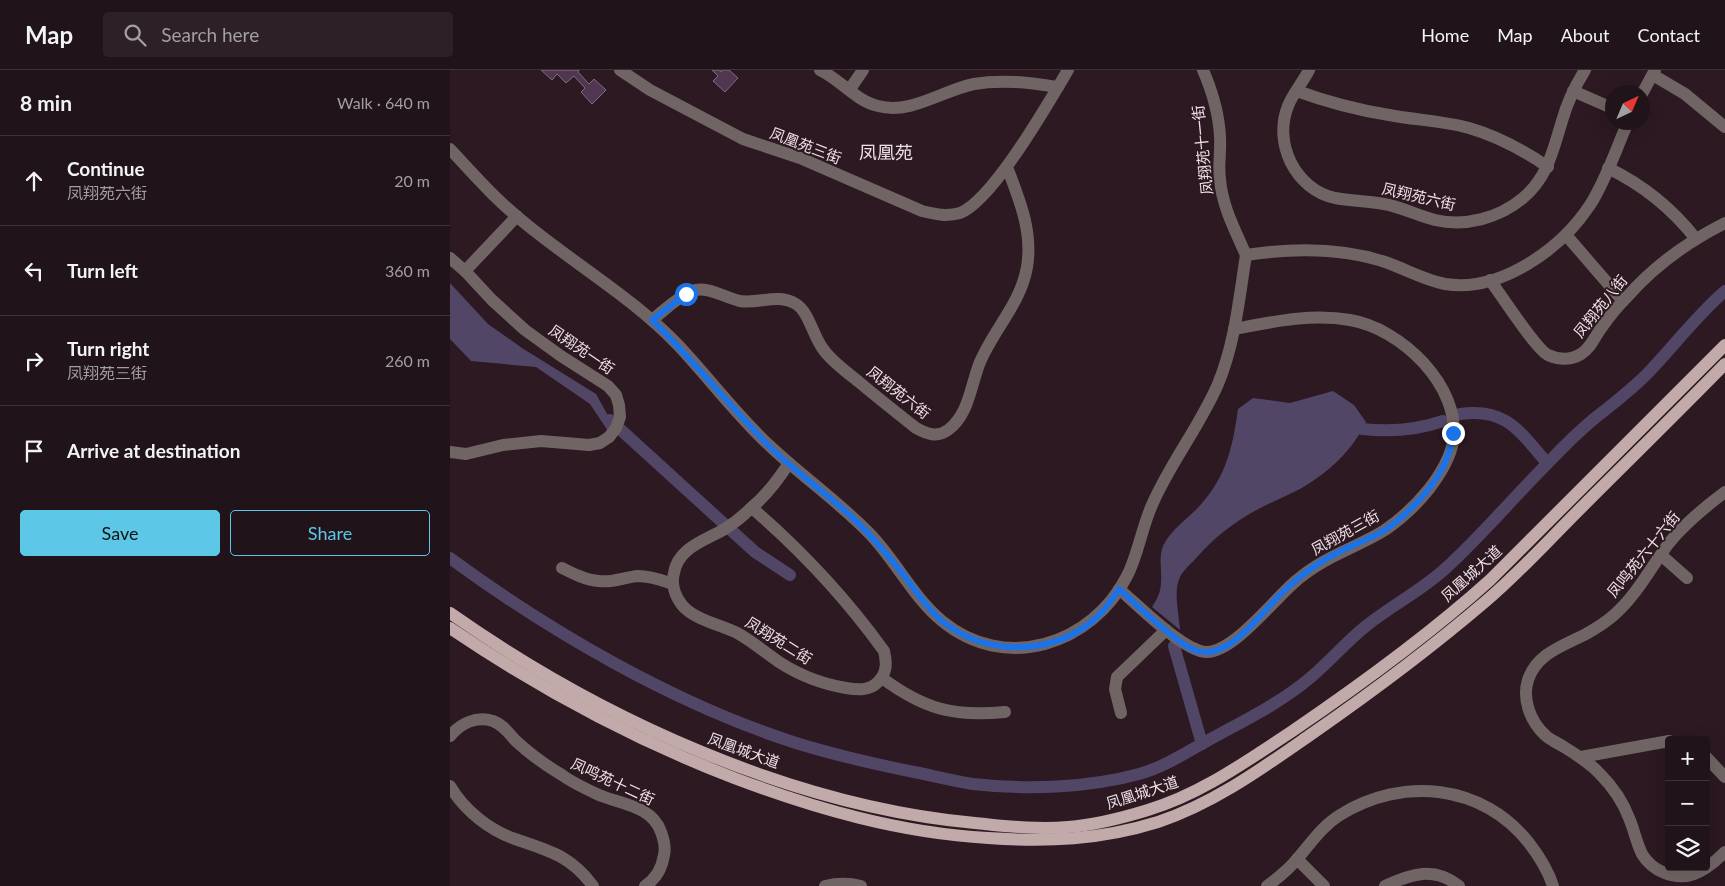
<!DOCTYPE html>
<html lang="en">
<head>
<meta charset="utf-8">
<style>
	:root { --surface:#21131a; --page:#2d2027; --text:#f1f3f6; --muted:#a29ea2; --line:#3e3239; --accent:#5dc7e8 }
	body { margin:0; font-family:Lato,"Noto Sans SC",sans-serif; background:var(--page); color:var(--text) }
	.controls { position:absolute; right:15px; bottom:15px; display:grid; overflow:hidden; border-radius:5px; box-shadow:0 5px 20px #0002 }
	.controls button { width:45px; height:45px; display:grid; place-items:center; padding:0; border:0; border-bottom:1px solid var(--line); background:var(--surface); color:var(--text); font:25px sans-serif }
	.compass { position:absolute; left:1155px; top:15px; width:45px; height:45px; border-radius:50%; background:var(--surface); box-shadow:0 5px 20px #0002; rotate:44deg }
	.stop { position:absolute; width:15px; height:15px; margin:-11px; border:4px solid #1a73e8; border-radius:50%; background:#fff }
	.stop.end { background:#1a73e8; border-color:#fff; box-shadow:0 1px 5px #0008 }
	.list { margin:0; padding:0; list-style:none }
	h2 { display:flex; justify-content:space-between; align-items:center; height:65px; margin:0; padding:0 20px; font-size:21px }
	h2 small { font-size:16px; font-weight:400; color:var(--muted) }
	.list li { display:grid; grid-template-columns:32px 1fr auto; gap:15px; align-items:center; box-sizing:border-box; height:90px; padding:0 20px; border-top:1px solid var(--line) }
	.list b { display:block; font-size:19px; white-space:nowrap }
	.list p { margin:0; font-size:16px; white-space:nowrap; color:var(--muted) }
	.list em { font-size:16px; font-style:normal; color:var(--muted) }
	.actions { display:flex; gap:10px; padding:15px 20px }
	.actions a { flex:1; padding:11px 0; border:1px solid var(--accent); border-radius:5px; text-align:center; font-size:18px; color:var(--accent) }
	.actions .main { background:var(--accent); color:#111 }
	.icon { flex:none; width:28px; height:28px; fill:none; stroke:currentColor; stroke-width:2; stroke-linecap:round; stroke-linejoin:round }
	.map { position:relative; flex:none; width:1275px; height:816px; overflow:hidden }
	header { display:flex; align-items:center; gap:30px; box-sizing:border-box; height:70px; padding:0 25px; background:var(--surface); border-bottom:1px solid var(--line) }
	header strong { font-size:24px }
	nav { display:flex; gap:28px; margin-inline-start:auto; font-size:18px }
	.search { width:350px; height:45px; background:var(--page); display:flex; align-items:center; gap:12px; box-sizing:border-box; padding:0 18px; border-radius:5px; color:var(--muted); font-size:19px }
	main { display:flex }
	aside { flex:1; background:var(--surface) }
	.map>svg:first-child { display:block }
</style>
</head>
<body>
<header>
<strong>Map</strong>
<div class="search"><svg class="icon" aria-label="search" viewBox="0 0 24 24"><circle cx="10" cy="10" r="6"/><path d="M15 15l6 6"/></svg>Search here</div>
<nav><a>Home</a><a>Map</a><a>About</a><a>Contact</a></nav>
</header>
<main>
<aside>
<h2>8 min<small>Walk · 640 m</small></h2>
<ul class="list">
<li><svg class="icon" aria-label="ahead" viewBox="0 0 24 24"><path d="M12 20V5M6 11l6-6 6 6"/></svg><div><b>Continue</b><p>凤翔苑六街</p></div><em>20 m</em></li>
<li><svg class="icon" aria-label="left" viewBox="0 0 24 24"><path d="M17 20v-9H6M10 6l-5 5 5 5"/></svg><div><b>Turn left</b></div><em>360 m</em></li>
<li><svg class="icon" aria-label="right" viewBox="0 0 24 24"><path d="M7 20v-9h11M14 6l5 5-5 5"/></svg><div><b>Turn right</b><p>凤翔苑三街</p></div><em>260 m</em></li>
<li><svg class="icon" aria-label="arrive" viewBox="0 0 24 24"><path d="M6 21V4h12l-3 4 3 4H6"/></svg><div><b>Arrive at destination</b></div></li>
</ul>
<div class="actions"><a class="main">Save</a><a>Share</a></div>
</aside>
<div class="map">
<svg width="1275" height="816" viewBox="0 0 1275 816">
	<rect width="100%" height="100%" fill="#2c1922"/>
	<!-- water -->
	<g fill="#524667">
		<path d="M0,213L38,254L72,278L146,324L161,351L158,361L140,334L86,297L21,291L0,269Z"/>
		<path d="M883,321L904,335L916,352C902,381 878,403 850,419C834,427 817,434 801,443C782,454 763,469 748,486C743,492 734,499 730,507C723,521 729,544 730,560L702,537C707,529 711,522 711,512C712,499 708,486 714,474C723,457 741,447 753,432C777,404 783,375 788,339L803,328L840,333Z"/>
	</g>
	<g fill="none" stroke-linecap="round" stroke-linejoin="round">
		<!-- canal -->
		<g stroke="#524667" stroke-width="12">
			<path d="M1010,344C1056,337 1070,362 1097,393"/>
			<path d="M160,350L305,482L340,505"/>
			<path d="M912,359C939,362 967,360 993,351"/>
			<path d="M0,488C102,563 225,634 346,673C385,685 424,694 464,702C484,706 504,711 523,714C576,720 638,718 689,704C714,697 735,683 757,671C793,651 829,634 860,608C880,591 896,572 916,556C942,535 971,521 996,498C1031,466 1062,429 1096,395C1111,379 1128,362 1145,348C1163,334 1181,320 1197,304C1224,276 1246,246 1275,221"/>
			<path d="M724,576L752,674"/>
		</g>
	</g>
	<!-- building -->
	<g fill="#503650" stroke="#7f6e7f">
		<path d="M91,0H129L128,2L139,14L144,9L156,20L142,34L131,22L135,18L124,6L116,13L107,4L102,10Z"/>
		<path d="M262,0H270L271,2L273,0H279L288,8L275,22L263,11L268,6Z"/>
	</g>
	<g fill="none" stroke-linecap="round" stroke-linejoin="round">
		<!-- minor -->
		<g stroke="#706564" stroke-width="12">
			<path d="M170,0L200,20L293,69L350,88L472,141C485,144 496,147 510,143C543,130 599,32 618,0"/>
			<path d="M370,0C391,10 406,31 428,36C461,45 493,20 524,14C553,9 580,13 608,17"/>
			<path d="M753,0C762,21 769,43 770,67C771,81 768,95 770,109C772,136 785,160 796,185"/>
			<path d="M859,0C853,12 843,23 838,36C823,73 845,119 885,128C901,131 918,131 934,134C952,137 968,146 985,150C1016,157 1049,148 1073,128C1098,107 1103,80 1112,51C1117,33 1125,16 1135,0"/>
			<path d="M1203,5L1235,24L1275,57"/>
			<path d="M400,19L413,0"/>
			<path d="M847,21C877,32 908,40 939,45C966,50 993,51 1019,58C1047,66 1073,80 1098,97"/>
			<path d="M1123,21L1162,38"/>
			<path d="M1192,24L1205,0"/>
			<path d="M0,79C24,105 48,132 76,154C126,195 183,228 228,275C260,309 287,346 321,377C353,407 389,432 420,464C446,491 463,527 492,551C555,603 642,575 677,506C688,485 692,457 702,435C720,393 750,356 768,314C785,273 789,229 796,185"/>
			<path d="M1158,98C1193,115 1221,137 1246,169"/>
			<path d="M1116,165L1173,231"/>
			<path d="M796,185C843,178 891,177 938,193C957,200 975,210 995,214C1050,223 1111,179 1140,135C1156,110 1166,79 1178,52"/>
			<path d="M0,188L15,201L42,230L75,260L111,286L158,316L166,325L169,335L170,347L166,358L159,367L150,373L139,375L91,371L53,375L16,384L0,382"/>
			<path d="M15,201L67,146"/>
			<path d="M1040,210C1051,225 1086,279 1098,285C1109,290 1121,290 1131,284C1141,278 1145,266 1152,257C1159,247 1167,237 1176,228C1204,196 1237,172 1275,153"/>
			<path d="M202,250C214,241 227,227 242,221C257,215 275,228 290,231C309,234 328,223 346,234C359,242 363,266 373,279C382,292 397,302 409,312C428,328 447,343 466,358C477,364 487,368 498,360C519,345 521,314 530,292C544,259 571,233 577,197C583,161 569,129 557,97"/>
			<path d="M1275,422C1255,437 1235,453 1219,473C1201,497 1187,525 1164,545C1156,552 1145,559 1136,564C1113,576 1087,583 1078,610C1072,629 1080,651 1095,665C1100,670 1108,673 1114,677C1127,685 1140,693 1150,704C1162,716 1173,732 1179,748C1184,759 1186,772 1192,784C1202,801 1225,811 1244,804C1256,800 1266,791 1275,782"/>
			<path d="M302,438C352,481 395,527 434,581C437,593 437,603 428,612C419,621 408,620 396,618C372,614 349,605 329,592C316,583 303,572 289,564C272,555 244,550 232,535C225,526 221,514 224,503C228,478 254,471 273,460C283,454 292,447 300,439C316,426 328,410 339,393"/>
			<path d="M1211,485L1237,508"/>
			<path d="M112,498C124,504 136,510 149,511C163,513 175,507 188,506C201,506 211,510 223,514"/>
			<path d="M669,519C688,535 734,582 757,582C785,581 825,528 847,510C875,486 906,478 935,460C951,449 967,434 979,419C989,406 1000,388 1003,372C1012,316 950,258 900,250C861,243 822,252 784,259"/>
			<path d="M432,608C474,639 503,647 555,642"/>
			<path d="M671,643L665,619L667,607L716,560"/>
			<path d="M0,666C11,653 26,646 43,651C54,655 59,664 66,671C80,684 95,695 112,705C123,713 136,719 149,725C171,734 202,736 211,762C214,770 216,777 214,785C212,798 206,809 195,816"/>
			<path d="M1131,687L1219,671"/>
			<path d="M1256,687L1275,707"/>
			<path d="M0,716C14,740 39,760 65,769C99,781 120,785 143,816"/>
			<path d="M847,789L874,816"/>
			<path d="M375,816C387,813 399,813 411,816"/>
			<path d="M817,816C828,808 839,799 848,788C861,773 872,756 890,745C952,706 1033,714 1079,773C1089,786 1098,800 1103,816"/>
			<path d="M935,816C961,804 984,796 1009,816"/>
		</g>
		<!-- major -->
		<g stroke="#c3aaaa" stroke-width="12">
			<path d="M0,543C151,649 341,736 525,753C556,756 587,760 618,757C645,755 672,748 698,740C751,724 795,692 841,662C910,615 978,566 1040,510L1275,275"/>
			<path d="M0,558C90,619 183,669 284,708C366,739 450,763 538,768C598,772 650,770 708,752C765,733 814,697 863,663C922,622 981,578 1036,531C1068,504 1097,472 1127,442C1176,393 1226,344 1275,294"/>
		</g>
	</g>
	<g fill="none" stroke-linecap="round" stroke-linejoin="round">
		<!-- route -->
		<path stroke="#1a73e8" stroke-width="6" d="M236,224L202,250C243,290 278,334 318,375C345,402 378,424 406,451C425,469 440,488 456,508C467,523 478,539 492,551C534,585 597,586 640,553C652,544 660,532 669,519C686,534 728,575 747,581C750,582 755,582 758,582C788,580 816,536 837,518C852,504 869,492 887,483C902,475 920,469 935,460C947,452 959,441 969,430C986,412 1001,388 1003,363"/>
	</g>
	<g text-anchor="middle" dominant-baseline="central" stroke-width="4" stroke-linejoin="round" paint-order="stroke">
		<!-- street labels -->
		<g font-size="15" fill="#eee0e5" stroke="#2c1922">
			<text transform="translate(356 75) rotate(21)">凤凰苑三街</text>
			<text transform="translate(752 80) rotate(-96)">凤翔苑十一街</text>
			<text transform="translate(969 126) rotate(13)">凤翔苑六街</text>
			<text transform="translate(1150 236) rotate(-51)">凤翔苑八街</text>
			<text transform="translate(132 279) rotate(34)">凤翔苑一街</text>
			<text transform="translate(449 322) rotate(38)">凤翔苑六街</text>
			<text transform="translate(895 462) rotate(-29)">凤翔苑三街</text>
			<text transform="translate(1193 484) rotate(-51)">凤鸣苑六十六街</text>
			<text transform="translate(1021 503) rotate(-42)">凤凰城大道</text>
			<text transform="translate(329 570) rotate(32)">凤翔苑二街</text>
			<text transform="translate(294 680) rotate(20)">凤凰城大道</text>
			<text transform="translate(163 711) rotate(25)">凤鸣苑十二街</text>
			<text transform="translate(692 722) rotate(-18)">凤凰城大道</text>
		</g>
		<!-- quarter labels -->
		<g font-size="18" fill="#eee0e5" stroke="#2c1922">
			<text x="436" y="82">凤凰苑</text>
		</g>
	</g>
</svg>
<div class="controls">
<button>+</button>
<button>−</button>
<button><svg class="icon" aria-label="layers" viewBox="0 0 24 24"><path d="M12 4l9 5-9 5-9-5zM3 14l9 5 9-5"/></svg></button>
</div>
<svg class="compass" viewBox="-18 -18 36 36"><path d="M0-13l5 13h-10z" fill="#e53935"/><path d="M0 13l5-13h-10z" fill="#a29ea2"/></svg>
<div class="stop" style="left:236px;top:224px"></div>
<div class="stop end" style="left:1003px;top:363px"></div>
</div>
</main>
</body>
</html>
